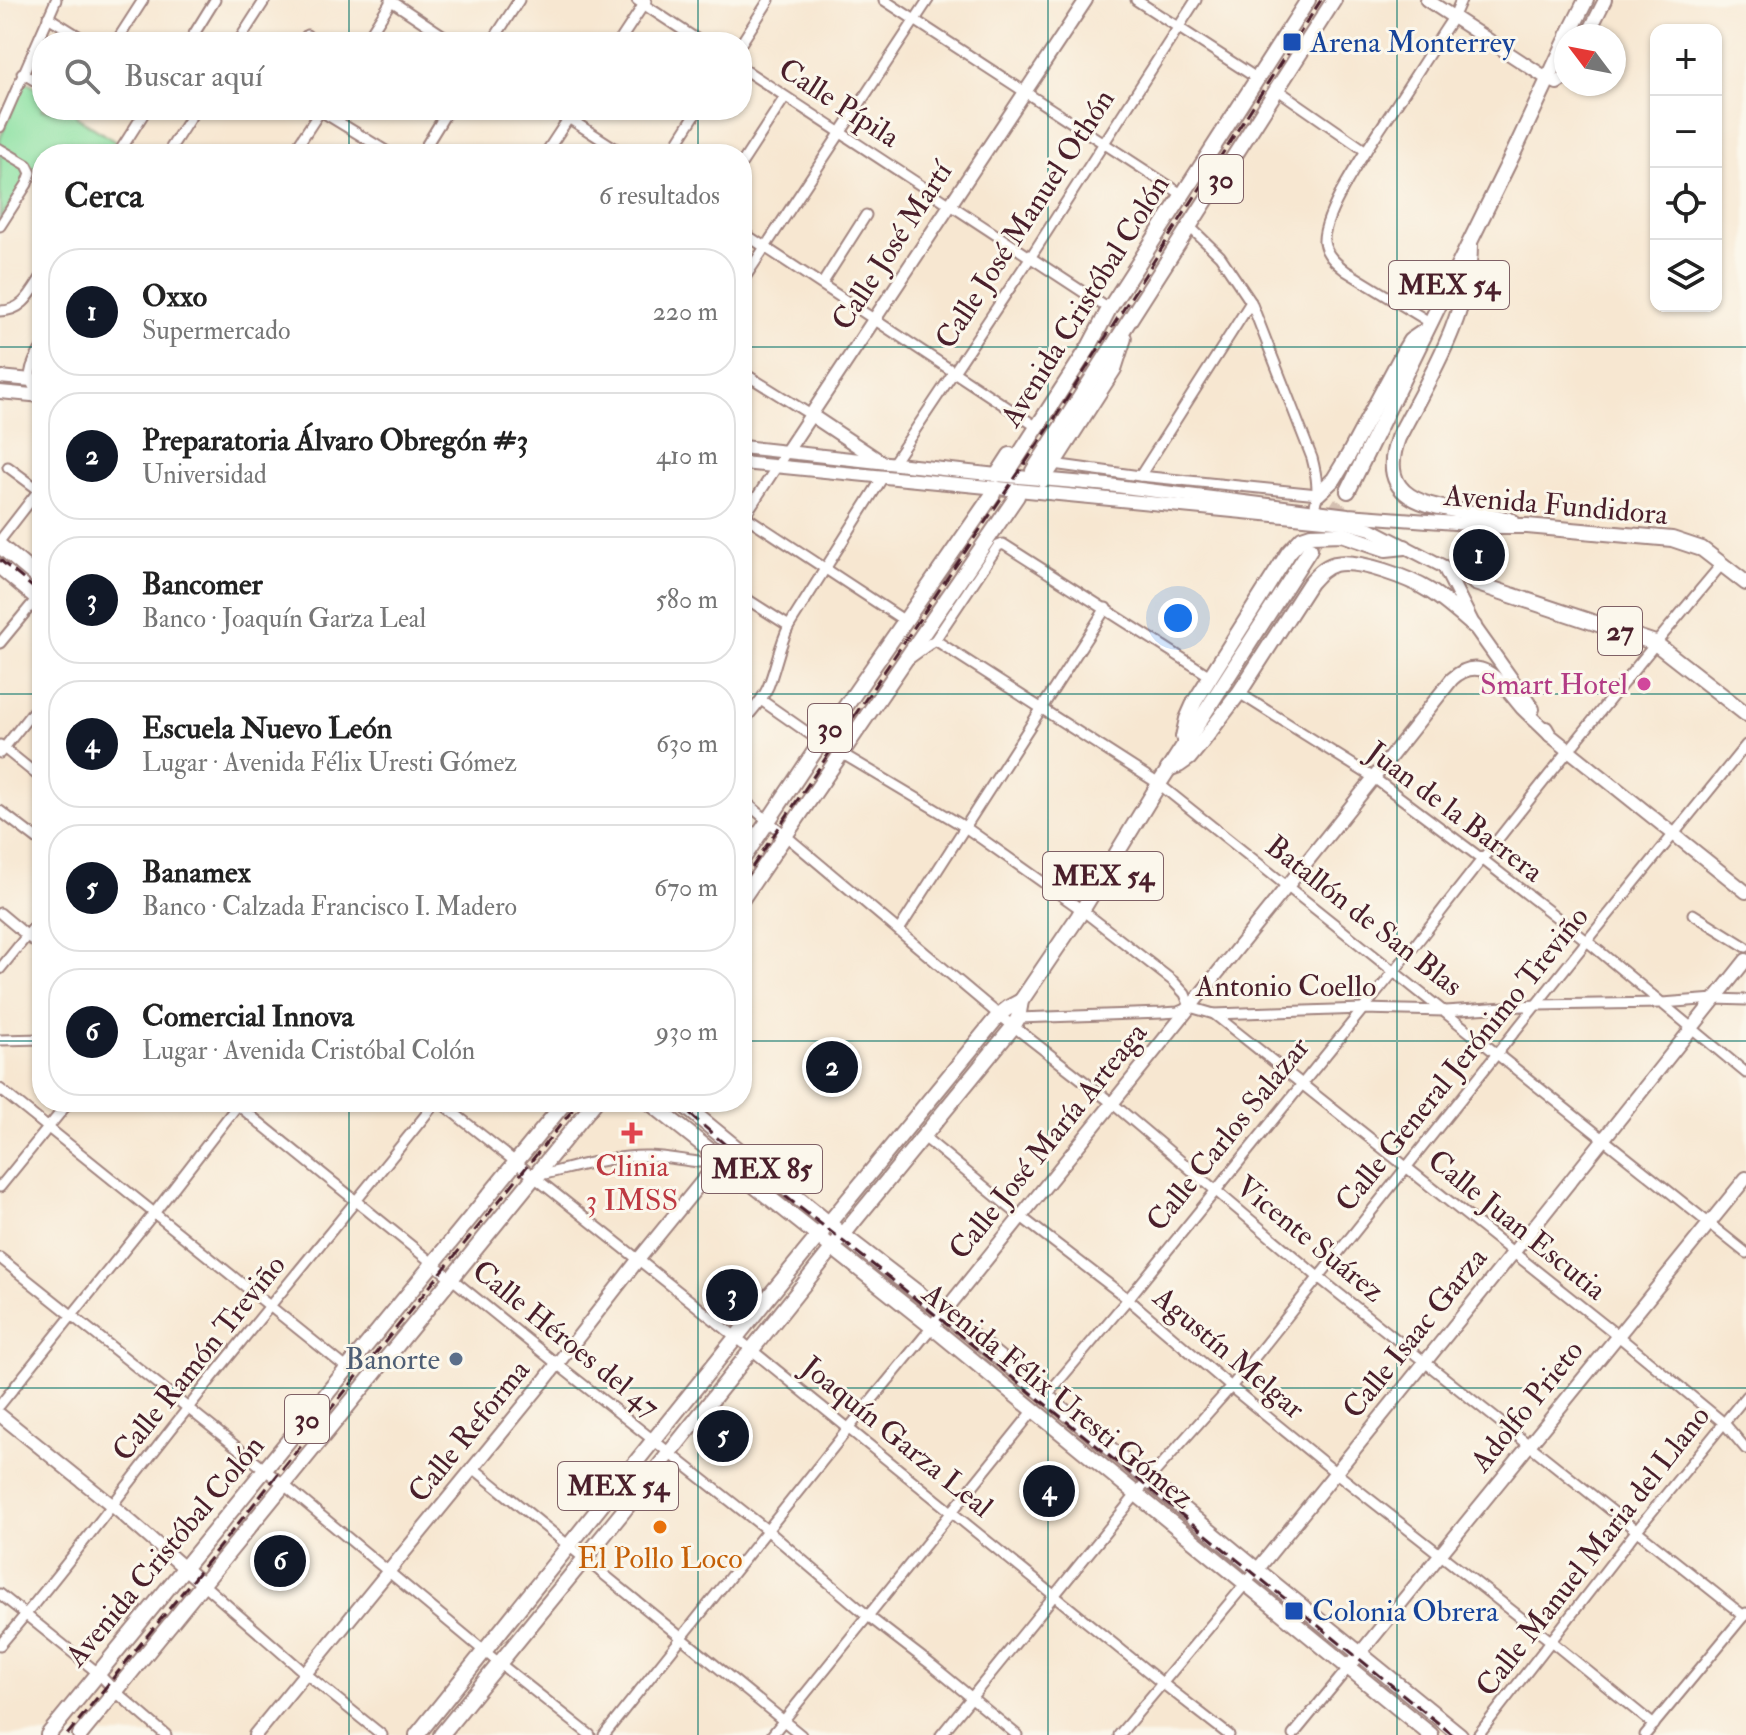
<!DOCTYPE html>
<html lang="es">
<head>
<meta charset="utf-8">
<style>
	:root { --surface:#fff; --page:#f2f2f2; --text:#222; --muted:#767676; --line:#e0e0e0; --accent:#111827 }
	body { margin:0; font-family:"IM FELL Double Pica",serif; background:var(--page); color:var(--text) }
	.controls { position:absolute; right:24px; top:24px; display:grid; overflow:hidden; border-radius:16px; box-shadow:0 2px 6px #0004 }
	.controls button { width:72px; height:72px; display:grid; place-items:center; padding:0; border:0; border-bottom:2px solid var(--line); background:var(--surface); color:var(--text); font:40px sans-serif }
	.compass { position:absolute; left:1554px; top:24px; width:72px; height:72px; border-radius:50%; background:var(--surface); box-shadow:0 2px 6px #0004; rotate:302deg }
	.you { position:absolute; left:1178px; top:618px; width:28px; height:28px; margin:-20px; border:6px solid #fff; border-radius:50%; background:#1a73e8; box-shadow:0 0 0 12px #1a73e833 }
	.badge { display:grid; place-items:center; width:52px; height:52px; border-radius:50%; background:var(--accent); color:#fff; font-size:26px; font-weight:700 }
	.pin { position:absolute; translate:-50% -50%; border:4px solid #fff; box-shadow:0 2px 8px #0006 }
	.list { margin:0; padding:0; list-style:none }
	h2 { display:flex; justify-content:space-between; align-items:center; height:104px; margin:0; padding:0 32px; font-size:34px }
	h2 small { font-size:26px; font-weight:400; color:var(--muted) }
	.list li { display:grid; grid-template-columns:52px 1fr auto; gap:24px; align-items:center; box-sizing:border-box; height:128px; margin:0 16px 16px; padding:0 16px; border:2px solid var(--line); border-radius:32px }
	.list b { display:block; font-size:30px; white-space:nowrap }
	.list p { margin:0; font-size:26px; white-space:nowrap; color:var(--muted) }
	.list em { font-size:26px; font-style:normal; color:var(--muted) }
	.icon { flex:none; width:44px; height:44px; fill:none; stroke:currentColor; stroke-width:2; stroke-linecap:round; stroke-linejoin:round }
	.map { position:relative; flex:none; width:1746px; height:1735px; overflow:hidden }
	.search { position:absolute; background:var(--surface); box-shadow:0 2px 6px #0004; left:32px; top:32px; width:720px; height:88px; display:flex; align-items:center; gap:20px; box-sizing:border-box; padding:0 28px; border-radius:32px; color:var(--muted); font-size:30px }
	.panel { position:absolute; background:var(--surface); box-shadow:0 2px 6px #0004; left:32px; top:144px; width:720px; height:968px; border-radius:32px }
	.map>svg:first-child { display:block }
</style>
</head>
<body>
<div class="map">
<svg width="1746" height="1735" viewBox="0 0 1746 1735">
	<rect width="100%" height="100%" fill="#fbf7ec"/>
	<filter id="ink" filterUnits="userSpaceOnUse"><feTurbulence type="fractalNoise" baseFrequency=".0125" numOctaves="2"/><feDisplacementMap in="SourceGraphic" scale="16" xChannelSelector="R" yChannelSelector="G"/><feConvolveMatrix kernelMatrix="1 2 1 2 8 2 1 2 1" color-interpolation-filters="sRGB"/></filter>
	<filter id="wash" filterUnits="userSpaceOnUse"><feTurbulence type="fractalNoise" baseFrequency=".006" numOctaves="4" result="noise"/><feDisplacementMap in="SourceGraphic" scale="32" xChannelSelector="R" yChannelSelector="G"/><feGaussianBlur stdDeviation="1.8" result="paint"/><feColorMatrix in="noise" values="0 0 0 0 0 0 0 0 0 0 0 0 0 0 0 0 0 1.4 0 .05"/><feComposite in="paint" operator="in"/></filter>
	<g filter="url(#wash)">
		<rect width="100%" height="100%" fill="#f7e7d1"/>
		<!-- green -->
		<path fill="#8ce1a3" stroke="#6b8067" stroke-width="2" d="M24,83H29L42,91V110H71L75,112L77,117L116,142L109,154H42V169L35,166L0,220V138Z"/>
	</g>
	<g filter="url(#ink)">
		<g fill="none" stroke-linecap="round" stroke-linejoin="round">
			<!-- primary-tunnel -->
			<path stroke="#d4bfb0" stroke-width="14" stroke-dasharray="14 7" stroke-linecap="butt" d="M1310,549L1348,491"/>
			<defs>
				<g id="street">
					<path d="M390,0L453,42"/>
					<path d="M637,0L701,42"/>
					<path d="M884,0L1183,195"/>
					<path d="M1136,0L1258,79"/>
					<path d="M48,17L88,42"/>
					<path d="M116,42L143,0"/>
					<path d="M189,42L215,0"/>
					<path d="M238,42L265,0"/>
					<path d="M302,42L307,35"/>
					<path d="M365,42L392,0"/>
					<path d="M492,42L519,0"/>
					<path d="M619,42L646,1"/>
					<path d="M742,42L769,0"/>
					<path d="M742,68L1109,309"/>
					<path d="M22,73L42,85"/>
					<path d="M1278,90L1366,151"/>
					<path d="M319,110L391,154"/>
					<path d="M556,110L624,154"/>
					<path d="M0,127L56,0"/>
					<path d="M0,149L27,165L31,173L27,184L0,226"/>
					<path d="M118,154L146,110"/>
					<path d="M167,154L195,110"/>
					<path d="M292,154L321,110"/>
					<path d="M421,154L448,110"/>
					<path d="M545,154L574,110"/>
					<path d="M670,154L698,110"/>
					<path d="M742,163L785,97"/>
					<path d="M1190,227L1220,256L1251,302L1312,458C1317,477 1319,492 1314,510"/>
					<path d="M742,232L1031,423"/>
					<path d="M742,282L928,0"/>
					<path d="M822,284L866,215"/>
					<path d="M0,311C23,311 31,293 42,276"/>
					<path d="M1431,323L1346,271C1336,263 1326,255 1324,242C1322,211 1378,133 1396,105C1415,76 1434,46 1454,16L1461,0"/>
					<path d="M742,372L811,415"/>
					<path d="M40,398C25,377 29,369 42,347"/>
					<path d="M893,463L1030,258L1196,0"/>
					<path d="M1053,464L1140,476L1318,494"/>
					<path d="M8,467L39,490"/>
					<path d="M1140,476L1251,302"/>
					<path d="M742,514L905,621"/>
					<path d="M742,520L787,451"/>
					<path d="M1,539L42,486"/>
					<path d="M742,596L789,626"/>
					<path d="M935,640L1159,784L1746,1253"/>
					<path d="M0,643L33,603"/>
					<path d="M909,659L935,640L998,546L1003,544L1210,676"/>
					<path d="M1239,693L1374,778L1482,859L1587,941L1746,1073"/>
					<path d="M761,700L821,742L841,753L965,827L1082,910L1173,981L1185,994L1190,1007"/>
					<path d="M742,723C751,712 762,701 768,687C776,667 779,646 789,626L883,477"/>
					<path d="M0,745L42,779"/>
					<path d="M0,753L42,700"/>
					<path d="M742,799L999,1015L1112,1103L1318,1277L1744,1616"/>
					<path d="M0,811L42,843"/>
					<path d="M0,913L42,948"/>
					<path d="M1693,914L1746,947"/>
					<path d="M899,930L1106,608"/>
					<path d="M0,969L42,917"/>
					<path d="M1214,1014L1617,1335L1724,1423L1746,1449"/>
					<path d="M1018,1018L1162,1013L1178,1012L1190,1007L1214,1014L1363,1009L1445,1011L1537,1005L1662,1003L1715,999L1746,1000"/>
					<path d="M0,1040L42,1039"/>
					<path d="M0,1089L348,1369"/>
					<path d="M234,1102L557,1364L767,1530L868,1616L933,1666L1017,1735"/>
					<path d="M440,1102L737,1338L1162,1683L1229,1735"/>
					<path d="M924,1137L1020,1216L1128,1299L1231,1387L1335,1472L1552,1642L1654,1725"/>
					<path d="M536,1176C573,1168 611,1155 649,1156C666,1157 683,1160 699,1162H707L719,1157"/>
					<path d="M0,1187L69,1102"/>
					<path d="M0,1258L283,1484L484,1651L590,1735"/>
					<path d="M1046,1396L1128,1299L1363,1009C1405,960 1443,908 1484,857C1562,758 1641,660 1722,564"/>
					<path d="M0,1405L155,1212L240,1102"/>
					<path d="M472,1467L801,1735"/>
					<path d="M204,1585L305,1673L382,1735"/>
					<path d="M0,1594L98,1673L116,1692L166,1735"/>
					<path d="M0,1645C66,1568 125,1487 188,1408C269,1305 354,1205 436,1102"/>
					<path d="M604,1735L848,1429L932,1327"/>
					<path d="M772,1735L1034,1410"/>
					<path d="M941,1735L1148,1480L1231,1387L1587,941L1746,745"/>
					<path d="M1119,1735L1257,1570"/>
					<path d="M1293,1735L1349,1667"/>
					<path d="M1478,1735L1637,1530L1746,1396"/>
					<path d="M1645,1735L1746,1613"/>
				</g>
				<g id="secondary">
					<path d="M1427,0L1548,79L1557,83L1566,77"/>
					<path d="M1587,36L1605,0"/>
					<path d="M0,377L42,381"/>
					<path d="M0,392L42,396"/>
					<path d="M811,415L880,461"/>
					<path d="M742,447L997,475L1108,485L1348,515L1495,526"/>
					<path d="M787,451L1086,0"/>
					<path d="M742,463L1345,522L1371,529L1475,583"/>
					<path d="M1444,567L1474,626L1533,709"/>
					<path d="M1546,728L1550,735L1746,892"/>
					<path d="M932,1327C1105,1111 1281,897 1452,679C1483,651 1503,686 1522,708C1531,717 1541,726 1550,735"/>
					<path d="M0,1415L113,1506L204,1585"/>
					<path d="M1257,1570L1513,1253L1746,960"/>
					<path d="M1349,1667L1746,1178"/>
					<path d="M255,1735L544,1381L638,1260L721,1158"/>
				</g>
				<g id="primary">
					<path d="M1568,36L1586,0"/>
					<path d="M1470,245C1470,315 1429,378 1398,438C1369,519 1467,505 1512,521"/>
					<path d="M1010,469L1089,347L1109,309L1308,0"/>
					<path d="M1033,471L1334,0"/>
					<path d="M997,475L1010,455"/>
					<path d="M1043,480L1114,369L1124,338"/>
					<path d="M1348,491L1513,154L1566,41"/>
					<path d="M1318,494L1334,479L1348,456L1404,351L1410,341L1423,332"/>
					<path d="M0,546L42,581"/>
					<path d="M0,567L42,602"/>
					<path d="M1746,583L1702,549L1672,539L1527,526H1495L1473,535L1464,548V558L1466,566L1475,583L1655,643L1746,714"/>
					<path d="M1183,737L1187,719L1195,701L1289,552L1302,538L1311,535L1342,534L1386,549L1405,547"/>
					<path d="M1168,769L1179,765L1189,758L1202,742L1239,693L1310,583C1317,575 1324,567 1335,564C1359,559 1409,578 1430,591C1446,601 1460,614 1474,626"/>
					<path d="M742,860L821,742L993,494"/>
					<path d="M742,899L1017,496"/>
					<path d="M649,1102L926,1322L1431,1735"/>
					<path d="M680,1102L843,1235L944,1313L1046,1396L1257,1570L1460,1735"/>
					<path d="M48,1735L565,1102"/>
					<path d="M80,1735L595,1102"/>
					<path d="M417,1735L766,1300L999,1015L1008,1008L1021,1001"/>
					<path d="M441,1735L621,1514L855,1220L1013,1027L1018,1018L1021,1001L1078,917L1159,784L1310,549"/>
				</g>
			</defs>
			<!-- street casing -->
			<use href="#street" stroke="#a0837e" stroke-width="13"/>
			<!-- secondary casing -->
			<use href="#secondary" stroke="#a0837e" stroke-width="16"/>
			<!-- primary casing -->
			<use href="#primary" stroke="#a0837e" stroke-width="18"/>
			<!-- street -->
			<use href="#street" stroke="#fff" stroke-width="9"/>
			<!-- secondary -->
			<use href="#secondary" stroke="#fff" stroke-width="12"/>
			<!-- primary -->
			<use href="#primary" stroke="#fff" stroke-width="14"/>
			<!-- rail -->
			<g stroke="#4a1f2b" stroke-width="3" stroke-dasharray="12 6" stroke-linecap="butt">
				<path d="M0,560L42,595"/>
				<path d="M742,882L1046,432L1167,240L1321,0"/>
				<path d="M676,1102L780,1192L890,1278L1453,1735"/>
				<path d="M67,1735L579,1102"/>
			</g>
		</g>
	</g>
	<!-- grid -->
	<path fill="none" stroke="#0f766e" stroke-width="2" stroke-opacity="0.55" d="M349,0V42M698,0V42M1048,0V1735M1397,0V1735M349,110V154M698,110V154M0,347H42M742,347H1746M0,694H42M742,694H1746M0,1041H42M742,1041H1746M349,1102V1735M698,1102V1735M0,1388H1746"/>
	<!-- markers -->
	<g fill="#1a4fb4" stroke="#fbf7ec" stroke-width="3">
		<rect x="1282" y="32" width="20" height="20" rx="4"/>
		<rect x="1284" y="1601" width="20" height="20" rx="4"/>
	</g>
	<circle fill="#d1479c" stroke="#fbf7ec" stroke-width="3" cx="1644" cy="684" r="8"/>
	<path fill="#e0444e" stroke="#fbf7ec" stroke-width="3" d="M628 1121h8v8h8v8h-8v8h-8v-8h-8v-8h8z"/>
	<circle fill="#5c6f8a" stroke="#fbf7ec" stroke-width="3" cx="456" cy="1359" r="8"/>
	<circle fill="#e8710a" stroke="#fbf7ec" stroke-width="3" cx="660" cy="1527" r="8"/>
	<g text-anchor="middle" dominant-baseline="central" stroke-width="6" stroke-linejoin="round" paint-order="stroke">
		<!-- shield labels -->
		<g fill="#fbf7ec" stroke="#7f6065" stroke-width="2">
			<rect x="1199" y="155" width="44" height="48" rx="6"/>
			<rect x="1389" y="261" width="120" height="48" rx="6"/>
			<rect x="1598" y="607" width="44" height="48" rx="6"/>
			<rect x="808" y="704" width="44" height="48" rx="6"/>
			<rect x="1043" y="852" width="120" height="48" rx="6"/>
			<rect x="702" y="1145" width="120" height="48" rx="6"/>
			<rect x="285" y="1395" width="44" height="48" rx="6"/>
			<rect x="558" y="1462" width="120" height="48" rx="6"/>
		</g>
		<g font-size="28" font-weight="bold" fill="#4a1f2b">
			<text x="1221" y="179">30</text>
			<text x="1449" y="285">MEX 54</text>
			<text x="1620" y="631">27</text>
			<text x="830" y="728">30</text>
			<text x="1103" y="876">MEX 54</text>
			<text x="762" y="1169">MEX 85</text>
			<text x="307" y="1419">30</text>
			<text x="618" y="1486">MEX 54</text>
		</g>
		<!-- transit labels -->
		<g font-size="30" fill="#164399" stroke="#fbf7ec" text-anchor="start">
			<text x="1310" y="42">Arena Monterrey</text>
			<text x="1312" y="1611">Colonia Obrera</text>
		</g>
		<!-- street labels -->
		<g font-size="30" fill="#4a1f2b" stroke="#fbf7ec">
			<text transform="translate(839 103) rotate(33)">Calle Pípila</text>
			<text transform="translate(1025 219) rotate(-57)">Calle José Manuel Othón</text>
			<text transform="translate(892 246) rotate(-57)">Calle José Martí</text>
			<text transform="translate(1085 301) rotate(-58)">Avenida Cristóbal Colón</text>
			<text transform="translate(1556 505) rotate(5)">Avenida Fundidora</text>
			<text transform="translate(1455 812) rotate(37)">Juan de la Barrera</text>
			<text transform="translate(1364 916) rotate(38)">Batallón de San Blas</text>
			<text x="1286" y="986">Antonio Coello</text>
			<text transform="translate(1462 1059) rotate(-51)">Calle General Jerónimo Treviño</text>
			<text transform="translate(1228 1134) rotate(-51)">Calle Carlos Salazar</text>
			<text transform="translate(1048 1141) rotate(-51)">Calle José María Arteaga</text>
			<text transform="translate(1517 1225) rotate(39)">Calle Juan Escutia</text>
			<text transform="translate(1310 1239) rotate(39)">Vicente Suárez</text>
			<text transform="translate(1415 1333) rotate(-51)">Calle Isaac Garza</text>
			<text transform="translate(566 1339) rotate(39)">Calle Héroes del 47</text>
			<text transform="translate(1229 1353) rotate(40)">Agustín Melgar</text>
			<text transform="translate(199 1358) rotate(-51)">Calle Ramón Treviño</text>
			<text transform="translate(1058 1396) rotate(39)">Avenida Félix Uresti Gómez</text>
			<text transform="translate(1527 1406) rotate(-51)">Adolfo Prieto</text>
			<text transform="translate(469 1431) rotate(-51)">Calle Reforma</text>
			<text transform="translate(897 1437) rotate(39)">Joaquín Garza Leal</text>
			<text transform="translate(165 1551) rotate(-50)">Avenida Cristóbal Colón</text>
			<text transform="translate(1593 1551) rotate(-52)">Calle Manuel Maria del Llano</text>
		</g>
		<!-- hotel labels -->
		<g font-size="30" fill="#b23c85" stroke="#fbf7ec" text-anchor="end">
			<text x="1628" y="684">Smart Hotel</text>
		</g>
		<!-- health labels -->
		<g font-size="30" fill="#be3a42" stroke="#fbf7ec">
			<text x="632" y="1166">Clinia<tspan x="632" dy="34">3 IMSS</tspan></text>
		</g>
		<!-- service labels -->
		<g font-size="30" fill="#4e5e75" stroke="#fbf7ec" text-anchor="end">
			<text x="440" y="1359">Banorte</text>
		</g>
		<!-- food labels -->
		<g font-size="30" fill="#c56008" stroke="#fbf7ec">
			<text x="660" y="1558">El Pollo Loco</text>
		</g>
	</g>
</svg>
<div class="controls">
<button>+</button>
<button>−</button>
<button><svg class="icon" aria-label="locate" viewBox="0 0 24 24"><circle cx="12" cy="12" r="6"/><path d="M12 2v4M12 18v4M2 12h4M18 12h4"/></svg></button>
<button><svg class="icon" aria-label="layers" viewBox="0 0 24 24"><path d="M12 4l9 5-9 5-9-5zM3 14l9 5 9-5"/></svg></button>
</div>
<svg class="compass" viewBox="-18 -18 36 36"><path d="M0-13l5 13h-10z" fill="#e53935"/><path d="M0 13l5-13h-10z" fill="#767676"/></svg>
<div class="you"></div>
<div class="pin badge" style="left:1479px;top:555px">1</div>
<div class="pin badge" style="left:832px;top:1067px">2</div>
<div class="pin badge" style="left:732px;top:1295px">3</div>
<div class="pin badge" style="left:1049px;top:1491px">4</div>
<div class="pin badge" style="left:723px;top:1436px">5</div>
<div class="pin badge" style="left:280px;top:1561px">6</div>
<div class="search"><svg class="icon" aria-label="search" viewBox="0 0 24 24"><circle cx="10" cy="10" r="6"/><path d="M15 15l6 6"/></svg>Buscar aquí</div>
<section class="panel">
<h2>Cerca<small>6 resultados</small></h2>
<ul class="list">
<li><span class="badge">1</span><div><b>Oxxo</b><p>Supermercado</p></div><em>220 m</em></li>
<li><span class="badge">2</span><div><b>Preparatoria Álvaro Obregón #3</b><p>Universidad</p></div><em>410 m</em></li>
<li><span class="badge">3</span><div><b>Bancomer</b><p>Banco · Joaquín Garza Leal</p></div><em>580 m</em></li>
<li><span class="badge">4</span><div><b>Escuela Nuevo León</b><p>Lugar · Avenida Félix Uresti Gómez</p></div><em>630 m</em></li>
<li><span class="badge">5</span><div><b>Banamex</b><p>Banco · Calzada Francisco I. Madero</p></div><em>670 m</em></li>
<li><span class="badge">6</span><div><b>Comercial Innova</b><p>Lugar · Avenida Cristóbal Colón</p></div><em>930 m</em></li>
</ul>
</section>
</div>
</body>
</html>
